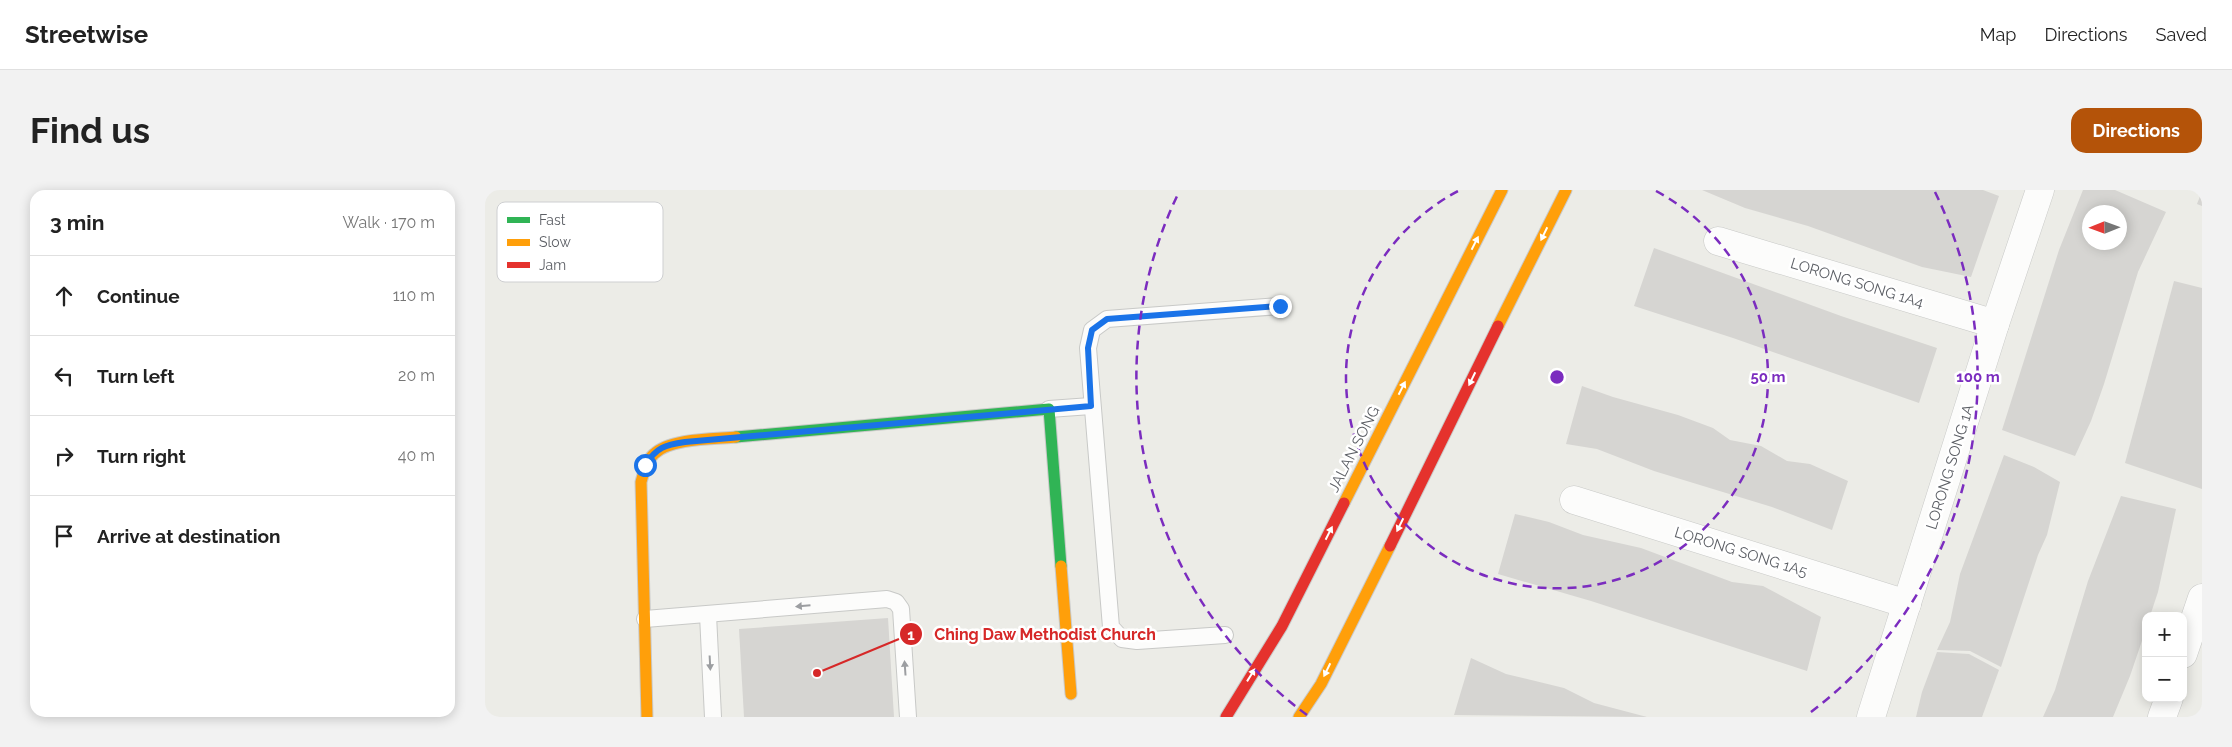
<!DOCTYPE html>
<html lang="en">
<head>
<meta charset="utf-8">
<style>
	:root { --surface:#fff; --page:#f2f2f2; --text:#222; --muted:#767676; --line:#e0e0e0; --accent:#b45309 }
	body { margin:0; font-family:Raleway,sans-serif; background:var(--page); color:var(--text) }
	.controls { position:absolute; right:15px; bottom:15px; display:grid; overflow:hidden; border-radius:10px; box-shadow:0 2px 12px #0003 }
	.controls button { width:45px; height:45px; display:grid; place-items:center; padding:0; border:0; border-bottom:1px solid var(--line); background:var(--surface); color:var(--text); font:25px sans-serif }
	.compass { position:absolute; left:1597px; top:15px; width:45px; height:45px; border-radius:50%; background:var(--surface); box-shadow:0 2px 12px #0003; rotate:269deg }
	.stop { position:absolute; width:15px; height:15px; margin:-11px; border:4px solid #1a73e8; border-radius:50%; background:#fff }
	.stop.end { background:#1a73e8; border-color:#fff; box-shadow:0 1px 5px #0008 }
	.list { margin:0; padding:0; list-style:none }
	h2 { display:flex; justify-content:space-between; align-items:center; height:65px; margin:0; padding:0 20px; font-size:21px }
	h2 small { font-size:16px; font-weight:400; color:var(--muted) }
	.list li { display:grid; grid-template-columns:32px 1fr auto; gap:15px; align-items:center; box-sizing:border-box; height:80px; padding:0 20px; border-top:1px solid var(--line) }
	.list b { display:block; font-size:19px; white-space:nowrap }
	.list em { font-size:16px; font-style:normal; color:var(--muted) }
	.icon { flex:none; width:28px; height:28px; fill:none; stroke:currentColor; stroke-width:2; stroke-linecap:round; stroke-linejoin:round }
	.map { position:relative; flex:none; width:1717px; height:527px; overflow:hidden; border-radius:15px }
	header { display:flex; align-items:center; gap:30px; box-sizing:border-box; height:70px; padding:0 25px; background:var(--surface); border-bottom:1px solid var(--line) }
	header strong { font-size:24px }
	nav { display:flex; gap:28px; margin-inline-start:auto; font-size:18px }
	.intro { display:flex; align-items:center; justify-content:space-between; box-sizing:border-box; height:120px; padding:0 30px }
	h1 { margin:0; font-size:35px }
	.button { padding:12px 22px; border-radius:15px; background:var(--accent); color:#fff; font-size:18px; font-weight:700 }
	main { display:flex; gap:30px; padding:0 30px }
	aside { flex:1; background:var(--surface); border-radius:15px; box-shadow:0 2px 12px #0003 }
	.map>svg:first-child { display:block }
</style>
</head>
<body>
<header>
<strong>Streetwise</strong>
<nav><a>Map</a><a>Directions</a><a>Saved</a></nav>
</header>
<div class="intro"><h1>Find us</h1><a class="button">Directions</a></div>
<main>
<aside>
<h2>3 min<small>Walk · 170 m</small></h2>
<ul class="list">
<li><svg class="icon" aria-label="ahead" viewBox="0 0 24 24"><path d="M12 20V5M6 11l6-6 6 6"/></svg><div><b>Continue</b></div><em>110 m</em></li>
<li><svg class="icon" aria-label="left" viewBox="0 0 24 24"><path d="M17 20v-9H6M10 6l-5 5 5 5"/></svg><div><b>Turn left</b></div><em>20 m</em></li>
<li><svg class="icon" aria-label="right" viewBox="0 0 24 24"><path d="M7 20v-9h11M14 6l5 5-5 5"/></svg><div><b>Turn right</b></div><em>40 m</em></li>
<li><svg class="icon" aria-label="arrive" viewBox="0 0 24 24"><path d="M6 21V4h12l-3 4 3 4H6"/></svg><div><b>Arrive at destination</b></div></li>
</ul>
</aside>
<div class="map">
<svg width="1717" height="527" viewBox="0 0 1717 527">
	<rect width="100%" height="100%" fill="#ecece7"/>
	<!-- building -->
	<g fill="#d6d5d2" fill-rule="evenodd">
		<path d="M1217,0H1498L1514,6L1486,87L1437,77L1323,36L1260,18Z"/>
		<path d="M1598,0H1630L1681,22L1653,82L1619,194L1606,231L1590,266L1517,240L1574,60ZM1604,22H1634V52H1604Z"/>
		<path d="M1717,1V16L1712,14Z"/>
		<path d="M1169,58L1356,126L1452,158L1434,213L1248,148L1149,116Z"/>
		<path d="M1689,91L1717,98V299L1640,273Z"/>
		<path d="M1097,196L1128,207L1193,225L1228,238L1245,250L1276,256L1302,271L1325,274L1363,291L1347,340L1287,317L1169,281L1112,259L1081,254Z"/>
		<path d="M1519,265L1549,277L1575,292L1562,345L1553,365L1516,477L1485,461L1452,460L1465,432L1475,384Z"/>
		<path d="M1636,306L1691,319L1673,402L1665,426H1661V439L1645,486L1628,527H1558L1570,500L1603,391Z"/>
		<path d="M1030,324L1064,332L1098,345L1156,358L1247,392L1278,396L1336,427L1322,481L1106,411L1013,384Z"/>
		<path d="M403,428L409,527H259L254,439Z"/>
		<path d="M1452,462L1484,464L1514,480L1497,527H1431L1437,502Z"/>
		<path d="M986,468L1021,484L1079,498L1109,513L1162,527L969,525Z"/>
	</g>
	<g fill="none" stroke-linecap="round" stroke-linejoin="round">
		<defs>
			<g id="lane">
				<path d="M564,219L606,216"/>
				<path d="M223,425L228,527"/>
				<path d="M160,429L402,409L411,412L416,419L423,527"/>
				<path d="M740,445L652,451L637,449L626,437L603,158L607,140L622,129L795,116"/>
			</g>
			<g id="street">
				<path d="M1233,51L1510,134"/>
				<path d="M1089,310L1422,414"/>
				<path d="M1698,464L1717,408"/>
				<path d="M1386,527L1510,134L1555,0"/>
				<path d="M1677,527L1684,508"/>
			</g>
			<path id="fast" d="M251,247L564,219L576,376"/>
			<g id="slow">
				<path d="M1013,136L1081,0"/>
				<path d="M859,313L1017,0"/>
				<path d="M576,376L586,504"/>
				<path d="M162,527L156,292C159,282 161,271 169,264C185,248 229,249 251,247"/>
				<path d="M814,527L836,494L905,356"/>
			</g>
			<g id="jam">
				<path d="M905,356L1013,136"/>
				<path d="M741,527L797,436L859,313"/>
			</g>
		</defs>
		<!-- lane casing -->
		<use href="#lane" stroke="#c8c9c7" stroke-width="18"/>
		<!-- street casing -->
		<use href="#street" stroke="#c8c9c7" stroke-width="29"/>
		<!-- fast casing -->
		<use href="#fast" stroke="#c9c9c8" stroke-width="13"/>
		<!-- slow casing -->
		<use href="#slow" stroke="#c9c9c8" stroke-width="13"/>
		<!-- jam casing -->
		<use href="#jam" stroke="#c9c9c8" stroke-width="13"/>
		<!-- lane -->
		<use href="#lane" stroke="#fcfcfb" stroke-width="16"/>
		<!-- street -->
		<use href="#street" stroke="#fcfcfb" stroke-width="28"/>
		<!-- fast -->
		<use href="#fast" stroke="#30b455" stroke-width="11"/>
		<!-- slow -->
		<use href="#slow" stroke="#ff9f0a" stroke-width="11"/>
		<!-- jam -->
		<use href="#jam" stroke="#e5322d" stroke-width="11"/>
	</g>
	<!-- one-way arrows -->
	<defs><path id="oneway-solid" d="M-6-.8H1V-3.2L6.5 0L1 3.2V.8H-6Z" transform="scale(1.25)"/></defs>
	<g fill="#fff">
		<use href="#oneway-solid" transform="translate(1059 44) rotate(116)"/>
		<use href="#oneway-solid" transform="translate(990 53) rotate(-63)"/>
		<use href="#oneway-solid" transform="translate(987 189) rotate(116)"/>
		<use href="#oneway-solid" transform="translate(917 198) rotate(-63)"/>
		<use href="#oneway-solid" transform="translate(915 335) rotate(116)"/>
		<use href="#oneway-solid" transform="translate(844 343) rotate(-63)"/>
		<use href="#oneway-solid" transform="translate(842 480) rotate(116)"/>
		<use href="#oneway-solid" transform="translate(766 485) rotate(-58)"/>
	</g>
	<g fill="#9c9ea1">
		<use href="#oneway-solid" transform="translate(318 416) rotate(175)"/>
		<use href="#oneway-solid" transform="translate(225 473) rotate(87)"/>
		<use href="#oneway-solid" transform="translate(420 478) rotate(-94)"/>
	</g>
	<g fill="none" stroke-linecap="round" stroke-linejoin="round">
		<!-- route -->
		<path stroke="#1a73e8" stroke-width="6" d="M160,275C172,257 180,255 200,252L606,216L603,158L607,140L622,129L795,116"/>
	</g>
	<!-- distance rings -->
	<g fill="none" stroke="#7b2cbf" stroke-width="2.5" stroke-dasharray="9 6">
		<path d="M1171 1A211 211 0 1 1 973 1"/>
		<path d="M822 525A421 421 0 0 1 694 2M1450 2A421 421 0 0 1 1322 525"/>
	</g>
	<g text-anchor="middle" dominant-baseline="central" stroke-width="5" stroke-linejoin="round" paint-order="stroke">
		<!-- street labels -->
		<g font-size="15" fill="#5c5f65" stroke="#fff">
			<text transform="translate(1372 93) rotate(17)">LORONG SONG 1A4</text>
			<text transform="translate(869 259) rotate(-63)">JALAN SONG</text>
			<text transform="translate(1465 277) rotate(-73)">LORONG SONG 1A</text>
			<text transform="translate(1256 362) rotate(17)">LORONG SONG 1A5</text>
		</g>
	</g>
	<!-- legend -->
	<rect x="12" y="12" width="166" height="80" rx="8" fill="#fff" stroke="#cecfd1" stroke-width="1"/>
	<rect x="22" y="27" width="23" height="6" fill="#30b455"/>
	<rect x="22" y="49" width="23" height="7" fill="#ff9f0a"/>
	<rect x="22" y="72" width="23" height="6" fill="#e5322d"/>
	<g font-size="14" fill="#5c5f65">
		<text x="54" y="35">Fast</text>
		<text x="54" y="57">Slow</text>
		<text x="54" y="80">Jam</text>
	</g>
	<circle cx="1072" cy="187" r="8" fill="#7b2cbf" stroke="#fff" stroke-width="2.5"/>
	<g font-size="15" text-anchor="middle" font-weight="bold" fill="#7b2cbf" stroke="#fff" stroke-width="5" stroke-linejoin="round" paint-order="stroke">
		<text x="1283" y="192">50 m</text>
		<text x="1493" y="192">100 m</text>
	</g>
	<!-- callouts -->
	<path fill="none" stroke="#d62828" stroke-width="2" d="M332 483L426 444"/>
	<g fill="#d62828" stroke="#fff" stroke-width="2">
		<circle cx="332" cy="483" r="5"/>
		<circle cx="426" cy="444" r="12"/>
	</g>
	<g font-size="15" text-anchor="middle" font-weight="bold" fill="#fff">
		<text x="426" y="450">1</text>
	</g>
	<g font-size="16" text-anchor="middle" font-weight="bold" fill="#d62828" stroke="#fff" stroke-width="5" stroke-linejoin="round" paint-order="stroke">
		<text x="560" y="450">Ching Daw Methodist Church</text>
	</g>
</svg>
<div class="controls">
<button>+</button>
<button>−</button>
</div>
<svg class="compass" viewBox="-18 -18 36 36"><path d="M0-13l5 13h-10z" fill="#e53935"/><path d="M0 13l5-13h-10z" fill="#767676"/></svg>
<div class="stop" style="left:160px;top:275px"></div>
<div class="stop end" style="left:795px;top:116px"></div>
</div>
</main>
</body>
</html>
